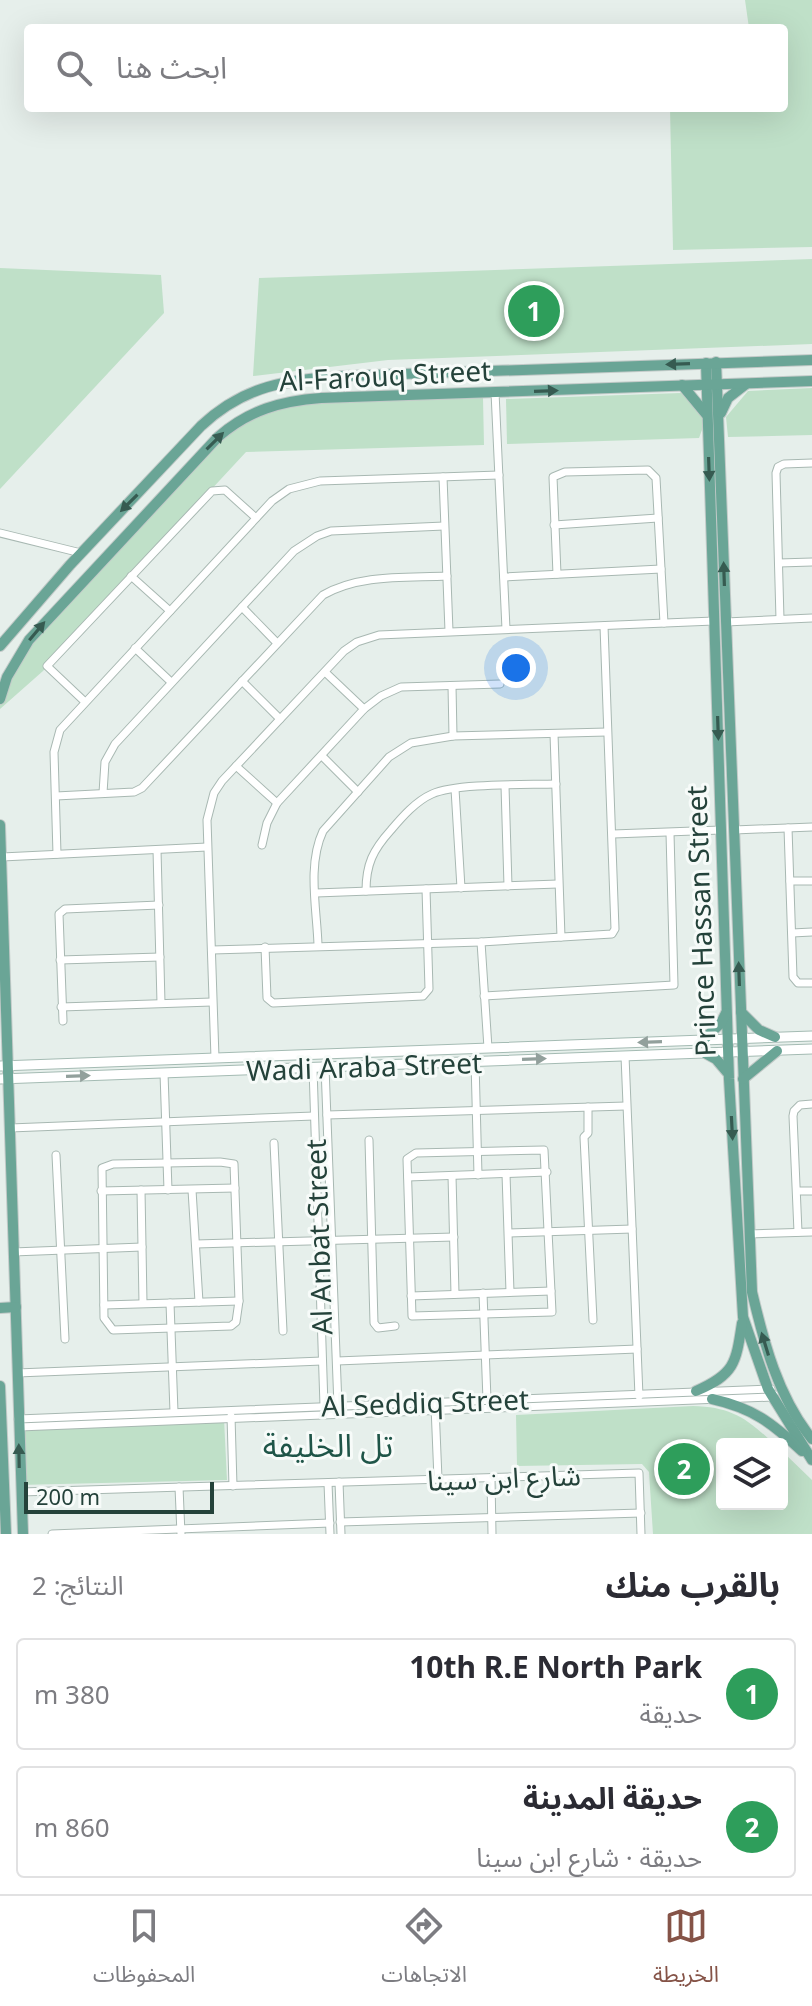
<!DOCTYPE html>
<html lang="ar">
<head>
<meta charset="utf-8">
<style>
	:root { --surface:#fff; --page:#f2f2f3; --text:#2b2b33; --muted:#7c7c81; --line:#e1e1e2; --accent:#855347 }
	body { margin:0; font-family:"Noto Sans","Noto Sans Arabic",sans-serif; background:var(--page); color:var(--text); direction:rtl }
	.controls { position:absolute; right:24px; bottom:24px; display:grid; overflow:hidden; border-radius:8px; box-shadow:0 8px 32px #0002 }
	.controls button { width:72px; height:72px; display:grid; place-items:center; padding:0; border:0; border-bottom:2px solid var(--line); background:var(--surface); color:var(--text); font:40px sans-serif }
	.scale { position:absolute; left:24px; bottom:20px; width:190px; box-sizing:border-box; padding-left:8px; border:4px solid #24423a; border-top:0; font-size:22px; line-height:28px; white-space:nowrap; color:#24423a; -webkit-text-stroke:6px #f7fbf9; paint-order:stroke }
	.you { position:absolute; left:516px; top:668px; width:28px; height:28px; margin:-20px; border:6px solid #fff; border-radius:50%; background:#1a73e8; box-shadow:0 0 0 12px #1a73e833 }
	.badge { display:grid; place-items:center; width:52px; height:52px; border-radius:50%; background:var(--accent); color:#fff; font-size:26px; font-weight:700 }
	.pin { position:absolute; translate:-50% -50%; border:4px solid #fff; box-shadow:0 2px 8px #0006 }
	.list { margin:0; padding:0; list-style:none }
	h2 { display:flex; justify-content:space-between; align-items:center; height:104px; margin:0; padding:0 32px; font-size:34px }
	h2 small { font-size:26px; font-weight:400; color:var(--muted) }
	.list li { display:grid; grid-template-columns:52px 1fr auto; gap:24px; align-items:center; box-sizing:border-box; height:112px; margin:0 16px 16px; padding:0 16px; border:2px solid var(--line); border-radius:8px }
	.list b { display:block; font-size:30px; white-space:nowrap }
	.list p { margin:0; font-size:26px; white-space:nowrap; color:var(--muted) }
	.list em { font-size:26px; font-style:normal; color:var(--muted) }
	.icon { flex:none; width:44px; height:44px; fill:none; stroke:currentColor; stroke-width:2; stroke-linecap:round; stroke-linejoin:round }
	.map { position:relative; flex:none; width:812px; height:1534px; overflow:hidden; direction:ltr }
	.search { position:absolute; background:var(--surface); box-shadow:0 8px 32px #0002; left:24px; right:24px; top:24px; height:88px; display:flex; align-items:center; gap:20px; box-sizing:border-box; padding:0 28px; border-radius:8px; color:var(--muted); font-size:30px }
	.sheet { height:360px; background:var(--surface) }
	nav { display:flex; justify-content:space-around; align-items:center; box-sizing:border-box; height:112px; border-top:2px solid var(--line); background:var(--surface); font-size:22px; color:var(--muted) }
	nav a { display:grid; justify-items:center; gap:4px }
	nav .on { color:var(--accent) }
	.map>svg:first-child { display:block }
</style>
</head>
<body>
<div class="map">
<svg width="812" height="1534" viewBox="0 0 812 1534">
	<rect width="100%" height="100%" fill="#e6efeb"/>
	<!-- green -->
	<g fill="#bfe0c8">
		<path d="M745,0H812V247L673,250L670,108H784V28H749Z"/>
		<path d="M812,259V344L388,360L253,376L259,278Z"/>
		<path d="M0,268L161,275L164,313L0,489Z"/>
		<path d="M812,388V435L728,437L726,417L748,391Z"/>
		<path d="M681,393L707,416L699,438L507,444L506,399Z"/>
		<path d="M483,398L484,445L246,452L43,671L0,709V699L21,652L232,424L291,404Z"/>
		<path d="M693,1406C731,1407 747,1418 774,1444H722V1504H782V1451L812,1480V1534H653L649,1472L642,1464L517,1466L516,1415Z"/>
		<path d="M224,1419L227,1480L19,1485V1427Z"/>
	</g>
	<g fill="none" stroke-linecap="round" stroke-linejoin="round">
		<defs>
			<g id="minor">
				<path d="M495,392L506,629"/>
				<path d="M443,477L449,631"/>
				<path d="M554,525L658,518"/>
				<path d="M0,533L81,553"/>
				<path d="M779,563L812,562"/>
				<path d="M557,574L553,477L565,472L648,470L656,478L664,623"/>
				<path d="M131,576L170,611"/>
				<path d="M504,577L661,569"/>
				<path d="M242,607L277,643"/>
				<path d="M780,619L776,473L778,467L784,464L812,463"/>
				<path d="M726,622L812,618"/>
				<path d="M135,648L171,682"/>
				<path d="M325,672L364,709"/>
				<path d="M242,681L280,719"/>
				<path d="M452,686L453,736"/>
				<path d="M84,701L47,666L212,491L225,490L256,518"/>
				<path d="M554,734L561,937"/>
				<path d="M322,756L358,792"/>
				<path d="M236,766L277,803"/>
				<path d="M505,786L508,886"/>
				<path d="M455,789L461,888"/>
				<path d="M103,793L105,762L115,744L294,551L317,536L331,531L444,526"/>
				<path d="M56,796L134,792L142,788L323,595C360,574 405,578 447,576"/>
				<path d="M788,828L793,977L798,983H812"/>
				<path d="M734,830L812,827"/>
				<path d="M613,834L721,830"/>
				<path d="M262,845L267,823L277,803L364,709L381,696L401,687L500,684"/>
				<path d="M157,850L161,1003"/>
				<path d="M57,854L54,752L60,730L272,501L289,489L320,481L499,475"/>
				<path d="M2,857L207,847"/>
				<path d="M790,881H812"/>
				<path d="M366,891C366,864 373,850 391,830C402,817 416,801 432,794C456,783 526,785 556,784"/>
				<path d="M316,893L558,884"/>
				<path d="M792,933L812,932"/>
				<path d="M481,942L488,1048"/>
				<path d="M318,945C317,910 307,865 323,831L389,757L411,743L453,736L607,732"/>
				<path d="M265,947L267,998L273,1003L423,996L429,989L426,889"/>
				<path d="M212,950L481,942L612,934L615,929L604,626"/>
				<path d="M60,960L160,957"/>
				<path d="M484,996L674,985L670,833"/>
				<path d="M61,1007L212,1002"/>
				<path d="M63,1021L59,914L65,909L159,905"/>
				<path d="M625,1056L639,1396"/>
				<path d="M215,1058L207,820L214,793L222,781L344,651L357,642L379,635L714,621"/>
				<path d="M475,1062L478,1175"/>
				<path d="M325,1067L338,1406"/>
				<path d="M313,1068L324,1406"/>
				<path d="M164,1073L168,1190"/>
				<path d="M588,1107V1133L584,1137L593,1320"/>
				<path d="M327,1115L626,1106"/>
				<path d="M10,1128L314,1116"/>
				<path d="M369,1140L374,1323L378,1328L395,1326"/>
				<path d="M274,1143L283,1331"/>
				<path d="M544,1150L552,1312L412,1316L407,1159L416,1153Z"/>
				<path d="M56,1155L65,1339"/>
				<path d="M220,1162L234,1164L239,1301L236,1322L231,1326L113,1330L104,1318L102,1168L113,1164Z"/>
				<path d="M506,1174L510,1292"/>
				<path d="M452,1176L455,1294"/>
				<path d="M408,1177L547,1172"/>
				<path d="M141,1190L143,1303"/>
				<path d="M192,1190L199,1302"/>
				<path d="M101,1191L235,1188"/>
				<path d="M798,1191H812"/>
				<path d="M798,1232L793,1116L794,1111L800,1105L812,1104"/>
				<path d="M509,1233L632,1229"/>
				<path d="M749,1234L812,1232"/>
				<path d="M196,1244L454,1237"/>
				<path d="M13,1252L142,1247"/>
				<path d="M483,1293L487,1400"/>
				<path d="M411,1296L551,1291"/>
				<path d="M170,1303L174,1412"/>
				<path d="M104,1305L239,1301"/>
				<path d="M337,1361L637,1349"/>
				<path d="M17,1373L322,1361"/>
				<path d="M435,1406L438,1479"/>
				<path d="M231,1416L233,1486"/>
				<path d="M18,1419L771,1389"/>
				<path d="M19,1427L773,1397L774,1394"/>
				<path d="M491,1478L492,1534"/>
				<path d="M339,1482L341,1534"/>
				<path d="M328,1483L330,1534"/>
				<path d="M179,1487L181,1534"/>
				<path d="M21,1492L639,1473L641,1534"/>
				<path d="M340,1522L641,1513"/>
				<path d="M52,1534L330,1523"/>
			</g>
			<g id="secondary">
				<path d="M0,1066L812,1036"/>
				<path d="M0,1079L812,1049"/>
			</g>
			<g id="primary">
				<path d="M716,362L752,1292C764,1343 778,1397 812,1439"/>
				<path d="M706,363L729,1079L743,1317L768,1389L812,1460"/>
				<path d="M682,385L706,414"/>
				<path d="M721,413L728,398L746,384"/>
				<path d="M0,646L70,565L201,426C245,385 286,380 344,376L812,360"/>
				<path d="M0,699L7,677L29,640L218,437C249,410 281,401 321,398L812,381"/>
				<path d="M0,825L23,1534"/>
				<path d="M741,1012L759,1030L775,1037"/>
				<path d="M703,1040L721,1023L726,1013"/>
				<path d="M705,1053L716,1059L727,1072"/>
				<path d="M743,1079L777,1051"/>
				<path d="M0,1308L16,1307"/>
				<path d="M0,1386L6,1534"/>
				<path d="M696,1391C735,1374 736,1363 742,1323"/>
				<path d="M712,1399C753,1408 772,1423 802,1451"/>
			</g>
		</defs>
		<!-- minor casing -->
		<use href="#minor" stroke="#a8b8b2" stroke-width="9"/>
		<!-- secondary casing -->
		<use href="#secondary" stroke="#a4bbb3" stroke-width="11"/>
		<!-- primary casing -->
		<use href="#primary" stroke="#c2cac8" stroke-width="12"/>
		<!-- minor -->
		<use href="#minor" stroke="#fff" stroke-width="7"/>
		<!-- secondary -->
		<use href="#secondary" stroke="#fff" stroke-width="9"/>
		<!-- primary -->
		<use href="#primary" stroke="#6aa596" stroke-width="10"/>
	</g>
	<!-- one-way arrows -->
	<defs><path id="oneway-solid" d="M-6-.8H1V-3.2L6.5 0L1 3.2V.8H-6Z" transform="scale(2)"/></defs>
	<g fill="#365b51">
		<use href="#oneway-solid" transform="translate(678 364) rotate(178)"/>
		<use href="#oneway-solid" transform="translate(546 391) rotate(-2)"/>
		<use href="#oneway-solid" transform="translate(215 441) rotate(-45)"/>
		<use href="#oneway-solid" transform="translate(709 469) rotate(88)"/>
		<use href="#oneway-solid" transform="translate(129 503) rotate(135)"/>
		<use href="#oneway-solid" transform="translate(724 574) rotate(-92)"/>
		<use href="#oneway-solid" transform="translate(37 631) rotate(-50)"/>
		<use href="#oneway-solid" transform="translate(718 728) rotate(88)"/>
		<use href="#oneway-solid" transform="translate(739 974) rotate(-92)"/>
		<use href="#oneway-solid" transform="translate(732 1128) rotate(87)"/>
		<use href="#oneway-solid" transform="translate(765 1344) rotate(-107)"/>
		<use href="#oneway-solid" transform="translate(19 1456) rotate(-91)"/>
	</g>
	<g fill="#92a09c">
		<use href="#oneway-solid" transform="translate(650 1042) rotate(178)"/>
		<use href="#oneway-solid" transform="translate(534 1059) rotate(-2)"/>
		<use href="#oneway-solid" transform="translate(78 1076) rotate(-2)"/>
	</g>
	<g text-anchor="middle" dominant-baseline="central" stroke-width="6" stroke-linejoin="round" paint-order="stroke">
		<!-- street labels -->
		<g font-size="28" fill="#24423a" stroke="#f7fbf9">
			<text transform="translate(385 375) rotate(-3)">Al-Farouq Street</text>
			<text transform="translate(700 921) rotate(-92)">Prince Hassan Street</text>
			<text transform="translate(364 1066) rotate(-2)">Wadi Araba Street</text>
			<text transform="translate(318 1237) rotate(-92)">Al Anbat Street</text>
			<text transform="translate(425 1402) rotate(-2)">Al Seddiq Street</text>
			<text transform="translate(504 1477) rotate(-2)">شارع ابن سينا</text>
		</g>
		<!-- quarter labels -->
		<g font-size="32" fill="#1f5548" stroke="#f7fbf9">
			<text x="328" y="1444">تل الخليفة</text>
		</g>
	</g>
</svg>
<div class="controls">
<button><svg class="icon" aria-label="layers" viewBox="0 0 24 24"><path d="M12 4l9 5-9 5-9-5zM3 14l9 5 9-5"/></svg></button>
</div>
<div class="scale">200 m</div>
<div class="you"></div>
<div class="pin badge" style="left:534px;top:311px;background:#2e9e5b">1</div>
<div class="pin badge" style="left:684px;top:1469px;background:#2e9e5b">2</div>
<div class="search"><svg class="icon" aria-label="search" viewBox="0 0 24 24"><circle cx="10" cy="10" r="6"/><path d="M15 15l6 6"/></svg>ابحث هنا</div>
</div>
<section class="sheet">
<h2>بالقرب منك<small>النتائج: 2</small></h2>
<ul class="list">
<li><span class="badge" style="background:#2e9e5b">1</span><div><b>10th R.E North Park</b><p>حديقة</p></div><em>380 m</em></li>
<li><span class="badge" style="background:#2e9e5b">2</span><div><b>حديقة المدينة</b><p>حديقة · شارع ابن سينا</p></div><em>860 m</em></li>
</ul>
</section>
<nav>
<a class="on"><svg class="icon" aria-label="map" viewBox="0 0 24 24"><path d="M3 6l6-2 6 2 6-2v14l-6 2-6-2-6 2zM9 4v14M15 6v14"/></svg>الخريطة</a>
<a><svg class="icon" aria-label="directions" viewBox="0 0 24 24"><path d="M12 3l9 9-9 9-9-9zM9 14v-3h6M13 9l2 2-2 2"/></svg>الاتجاهات</a>
<a><svg class="icon" aria-label="saved" viewBox="0 0 24 24"><path d="M7 4h10v16l-5-4-5 4z"/></svg>المحفوظات</a>
</nav>
</body>
</html>
